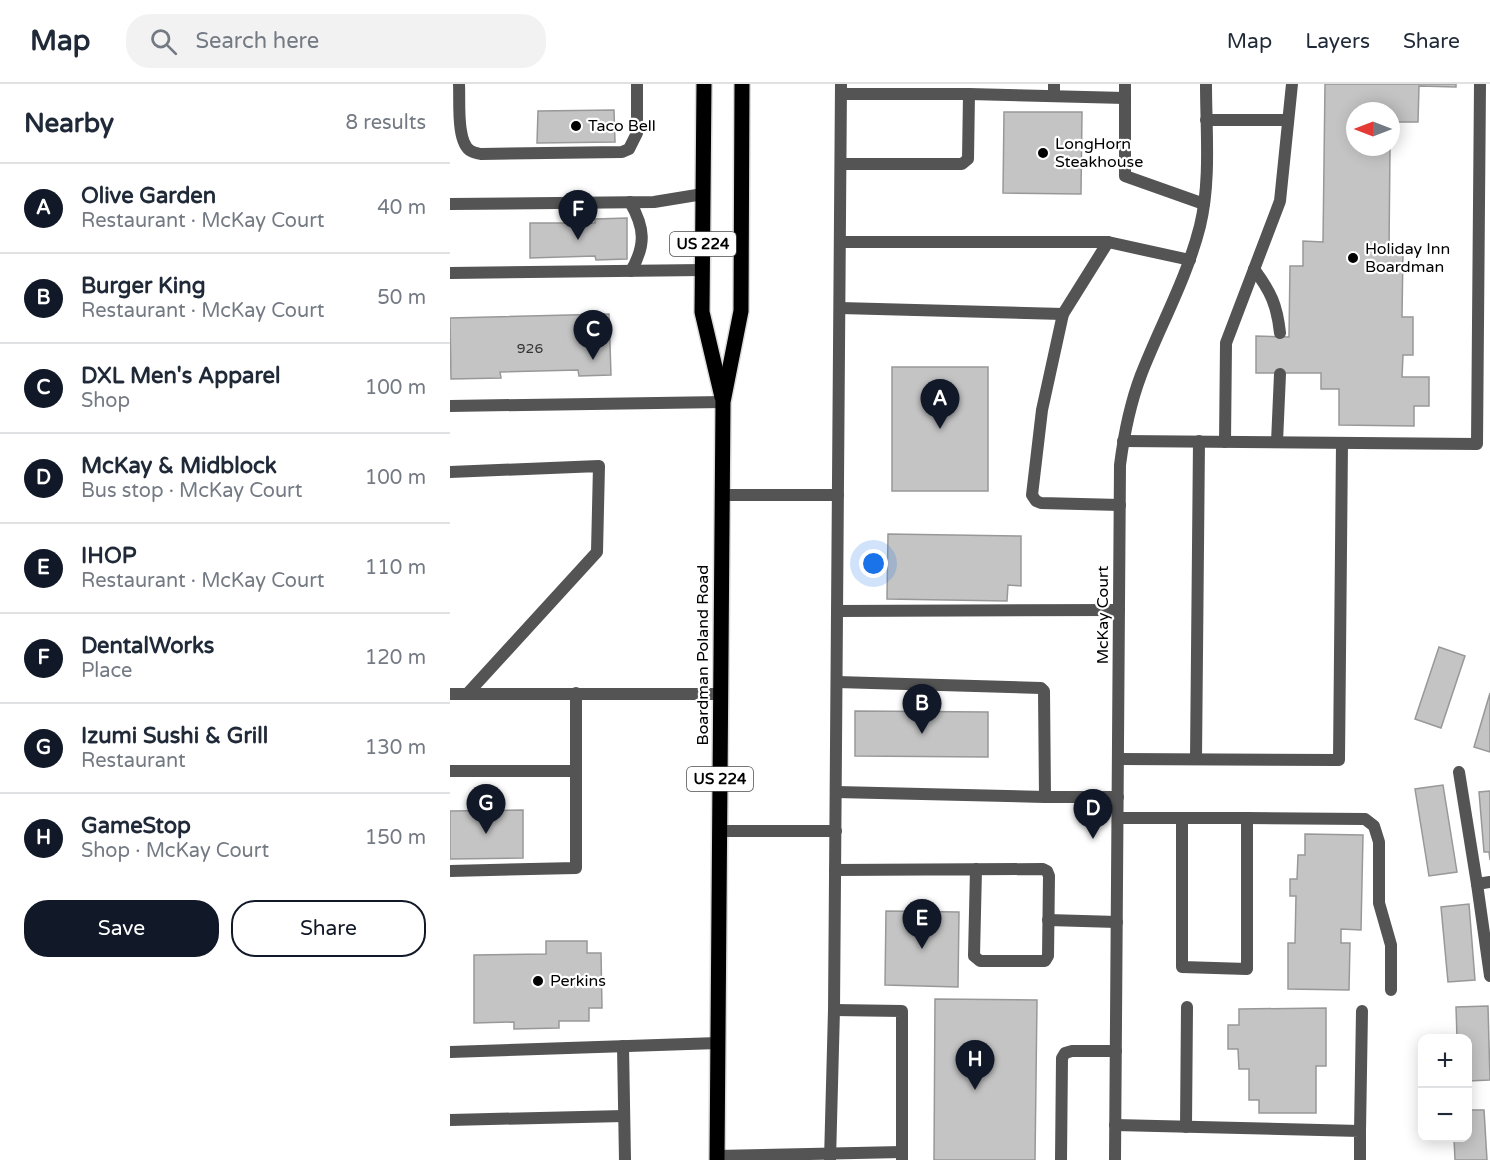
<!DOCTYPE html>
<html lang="en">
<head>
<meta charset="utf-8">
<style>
	:root { --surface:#fff; --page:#f2f2f3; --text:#1f2937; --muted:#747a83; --line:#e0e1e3; --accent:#111827 }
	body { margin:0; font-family:"Varela Round",sans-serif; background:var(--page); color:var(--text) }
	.controls { position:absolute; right:18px; bottom:18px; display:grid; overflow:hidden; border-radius:12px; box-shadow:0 3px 15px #0003 }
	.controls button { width:54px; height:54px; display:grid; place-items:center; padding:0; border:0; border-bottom:2px solid var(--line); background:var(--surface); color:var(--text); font:30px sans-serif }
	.compass { position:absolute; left:896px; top:18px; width:54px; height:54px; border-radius:50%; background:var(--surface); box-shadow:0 3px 15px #0003; rotate:270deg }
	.you { position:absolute; left:424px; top:480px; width:21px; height:21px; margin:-15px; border:4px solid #fff; border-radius:50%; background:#1a73e8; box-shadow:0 0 0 9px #1a73e833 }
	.badge { display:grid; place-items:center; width:39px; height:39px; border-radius:50%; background:var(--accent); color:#fff; font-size:20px; font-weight:700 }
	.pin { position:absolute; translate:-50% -50px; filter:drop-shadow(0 2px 3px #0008) }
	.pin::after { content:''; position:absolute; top:32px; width:21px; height:18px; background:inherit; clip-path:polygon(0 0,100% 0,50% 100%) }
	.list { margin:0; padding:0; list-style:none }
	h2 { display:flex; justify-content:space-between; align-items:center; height:78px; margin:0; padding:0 24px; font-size:26px }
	h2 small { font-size:20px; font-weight:400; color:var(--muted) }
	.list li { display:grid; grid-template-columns:39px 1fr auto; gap:18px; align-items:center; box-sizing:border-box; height:90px; padding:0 24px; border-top:2px solid var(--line) }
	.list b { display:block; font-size:22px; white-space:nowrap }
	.list p { margin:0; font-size:20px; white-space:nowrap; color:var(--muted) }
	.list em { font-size:20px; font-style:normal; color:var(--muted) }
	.actions { display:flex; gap:12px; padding:18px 24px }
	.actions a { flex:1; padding:14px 0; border:2px solid var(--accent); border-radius:24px; text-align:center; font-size:21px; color:var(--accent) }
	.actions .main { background:var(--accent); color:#fff }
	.icon { flex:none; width:33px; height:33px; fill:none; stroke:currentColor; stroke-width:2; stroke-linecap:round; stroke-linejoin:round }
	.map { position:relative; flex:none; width:1040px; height:1076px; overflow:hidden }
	header { display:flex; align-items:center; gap:36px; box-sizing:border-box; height:84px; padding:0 30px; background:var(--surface); border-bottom:2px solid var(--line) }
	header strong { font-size:28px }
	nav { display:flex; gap:33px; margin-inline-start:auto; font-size:21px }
	.search { width:420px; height:54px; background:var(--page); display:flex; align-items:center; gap:15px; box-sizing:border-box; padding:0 21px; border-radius:24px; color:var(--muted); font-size:22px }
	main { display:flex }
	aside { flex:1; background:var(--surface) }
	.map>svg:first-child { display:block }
</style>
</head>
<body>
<header>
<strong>Map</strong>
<div class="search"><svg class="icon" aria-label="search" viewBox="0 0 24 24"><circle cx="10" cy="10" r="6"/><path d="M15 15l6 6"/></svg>Search here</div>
<nav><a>Map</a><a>Layers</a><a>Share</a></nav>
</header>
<main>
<aside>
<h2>Nearby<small>8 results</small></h2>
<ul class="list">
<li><span class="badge">A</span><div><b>Olive Garden</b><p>Restaurant · McKay Court</p></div><em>40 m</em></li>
<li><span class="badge">B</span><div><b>Burger King</b><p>Restaurant · McKay Court</p></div><em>50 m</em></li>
<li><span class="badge">C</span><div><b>DXL Men's Apparel</b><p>Shop</p></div><em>100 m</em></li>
<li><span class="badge">D</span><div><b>McKay &amp; Midblock</b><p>Bus stop · McKay Court</p></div><em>100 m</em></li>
<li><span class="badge">E</span><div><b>IHOP</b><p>Restaurant · McKay Court</p></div><em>110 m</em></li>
<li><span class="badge">F</span><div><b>DentalWorks</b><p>Place</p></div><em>120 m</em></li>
<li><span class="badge">G</span><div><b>Izumi Sushi &amp; Grill</b><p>Restaurant</p></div><em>130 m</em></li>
<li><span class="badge">H</span><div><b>GameStop</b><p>Shop · McKay Court</p></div><em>150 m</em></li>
</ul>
<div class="actions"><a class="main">Save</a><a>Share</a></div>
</aside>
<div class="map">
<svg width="1040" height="1076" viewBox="0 0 1040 1076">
	<rect width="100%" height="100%" fill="#fff"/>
	<!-- building -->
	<g fill="#c4c4c4" stroke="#989898" stroke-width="1.5">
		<path d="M875,0H1006V3L969,2L968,38H941V27H905V63H940L939,167H953L952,233H963V271H953L952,293H979V322H964V342L889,341V305H871V289H806V252L839,253L840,182H853V157L873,158Z"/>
		<path d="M164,26L165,58L87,59L88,27Z"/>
		<path d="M554,28H632L631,110L553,109Z"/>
		<path d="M177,134V175L146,176L145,172L80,174V139H145V135Z"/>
		<path d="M159,230L161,291L129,292L128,286L50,288L51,294L1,295L0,234Z"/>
		<rect x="442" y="283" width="96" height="124"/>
		<path d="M438,450L571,452V502L558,501L557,517L437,515Z"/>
		<path d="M989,563L1015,572L991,644L965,635Z"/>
		<path d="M1040,609V668L1024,663Z"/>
		<path d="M405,627L538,628V673L405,672Z"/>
		<path d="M993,701L1007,788L979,792L965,705Z"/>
		<path d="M1040,707V776L1039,768H1034L1029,708Z"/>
		<path d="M73,726V774L0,775V727Z"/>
		<path d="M855,750L913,751L911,846L891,845V859H900L899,906L838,905V859H845L846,812H840V795H847L848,771H855Z"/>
		<path d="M1019,820L1025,896L998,898L991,823Z"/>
		<path d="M436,827L509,828L508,903L435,901Z"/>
		<path d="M96,857H137V869H151L152,924H139V937H109V944L64,945V938L24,939V871L96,870Z"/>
		<path d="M485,915L587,916L585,1076H484Z"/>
		<path d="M1038,922L1040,996L1018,997V954H1007L1006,923Z"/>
		<path d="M876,924V982H866V1029H809V1016H799V985H789L788,965H778V941H789V925Z"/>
		<path d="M1018,1026H1034L1037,1076H1005L1004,1054H1018Z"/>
	</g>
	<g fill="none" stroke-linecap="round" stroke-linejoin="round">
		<defs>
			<g id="primary">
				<path d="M254,0L252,228L272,313"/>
				<path d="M267,1076L273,318L291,227L292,0"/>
			</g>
		</defs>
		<!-- primary casing -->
		<use href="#primary" stroke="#dbdbdb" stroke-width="18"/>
		<!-- service -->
		<g stroke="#545454" stroke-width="12">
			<path d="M9,0C10,16 6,59 21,67C24,69 27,69 31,70L172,68L179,65L187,49V0"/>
			<path d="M675,0V92L754,120"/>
			<path d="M391,10H519L675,14"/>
			<path d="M604,12V0"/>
			<path d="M756,36H838"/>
			<path d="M391,80H512L518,75L519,10"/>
			<path d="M180,118C195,144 196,161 181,187"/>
			<path d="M0,120L204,118L253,110"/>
			<path d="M390,158H658L740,176"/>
			<path d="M658,158L613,230L592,326L582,411L586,417L591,419L670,421"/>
			<path d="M804,185C821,208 827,221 830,249"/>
			<path d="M0,189L253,186"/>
			<path d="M390,224L613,230"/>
			<path d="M0,322L273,318"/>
			<path d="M673,357L1027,360L1030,0"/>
			<path d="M775,358L776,259L830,117L842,0"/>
			<path d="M827,358L830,290"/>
			<path d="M0,388L149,382L147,468L18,609"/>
			<path d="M272,411H388"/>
			<path d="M387,527L669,526"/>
			<path d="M387,598L591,604L594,607L595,713"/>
			<path d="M0,610H270"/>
			<path d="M668,675L889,676L892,359"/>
			<path d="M746,675L749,357"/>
			<path d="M0,687H126"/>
			<path d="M1009,688L1027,800L1040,892"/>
			<path d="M386,708L595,713H668"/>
			<path d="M668,734H797V885L732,883V734"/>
			<path d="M797,734L915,735L924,742L929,758V819L941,861V906"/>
			<path d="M269,747H386"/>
			<path d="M385,786L593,785L597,787L599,792L598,872L595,877H530L524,872L526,785"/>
			<path d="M0,787L126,784V609"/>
			<path d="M1027,800L1040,798"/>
			<path d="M598,836L667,838"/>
			<path d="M384,926L452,927V1076"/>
			<path d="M173,962L175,1076"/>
			<path d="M0,968L268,959"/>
			<path d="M0,1036L174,1032"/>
			<path d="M665,1041L910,1047V1076"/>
			<path d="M736,1043L737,923"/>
			<path d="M910,1047L912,927"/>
			<path d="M267,1072L452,1068"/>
			<path d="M380,1076L384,926L391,0"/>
			<path d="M611,1076L612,974L615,969L622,967H666"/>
		</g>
		<!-- minor -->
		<path stroke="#545454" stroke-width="12" d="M665,1076L670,381C674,350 680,320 691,291C710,242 737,194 750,142C761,97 756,46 756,0"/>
		<!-- primary -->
		<use href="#primary" stroke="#000" stroke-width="15"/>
	</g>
	<!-- markers -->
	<g fill="#000" stroke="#fff" stroke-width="2">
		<circle cx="126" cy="42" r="6"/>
		<circle cx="593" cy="69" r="6"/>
		<circle cx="903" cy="174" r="6"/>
		<circle cx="88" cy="897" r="6"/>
	</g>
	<g text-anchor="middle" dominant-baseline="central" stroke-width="4.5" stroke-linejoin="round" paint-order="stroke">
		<!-- number labels -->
		<g font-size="14" fill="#313131">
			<text x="80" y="264">926</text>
		</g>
		<!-- shield labels -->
		<g fill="#fff" stroke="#4c4c4c" stroke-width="1.5">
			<rect x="220" y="148" width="66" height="24" rx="4.5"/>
			<rect x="237" y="683" width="66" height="24" rx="4.5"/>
		</g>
		<g font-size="15" font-weight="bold" fill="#000">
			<text x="253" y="160">US 224</text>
			<text x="270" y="695">US 224</text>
		</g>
		<!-- poi labels -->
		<g font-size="16" fill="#000" stroke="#fff" text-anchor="start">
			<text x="138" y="42">Taco Bell</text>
			<text x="605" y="60">LongHorn<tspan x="605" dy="18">Steakhouse</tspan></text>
			<text x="915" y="165">Holiday Inn<tspan x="915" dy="18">Boardman</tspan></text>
			<text x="100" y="897">Perkins</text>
		</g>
		<!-- street labels -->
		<g font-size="16" fill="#000" stroke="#fff">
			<text transform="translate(653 531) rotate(-90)">McKay Court</text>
			<text transform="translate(253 571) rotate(-90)">Boardman Poland Road</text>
		</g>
	</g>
</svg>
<div class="controls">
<button>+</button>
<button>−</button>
</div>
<svg class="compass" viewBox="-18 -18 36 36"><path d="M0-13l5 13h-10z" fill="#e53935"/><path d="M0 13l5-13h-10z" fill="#747a83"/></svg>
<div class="you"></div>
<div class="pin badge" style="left:490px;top:345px">A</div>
<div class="pin badge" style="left:472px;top:650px">B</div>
<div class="pin badge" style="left:143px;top:276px">C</div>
<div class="pin badge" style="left:643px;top:755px">D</div>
<div class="pin badge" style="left:472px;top:865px">E</div>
<div class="pin badge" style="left:128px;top:156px">F</div>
<div class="pin badge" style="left:36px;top:750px">G</div>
<div class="pin badge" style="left:525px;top:1006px">H</div>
</div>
</main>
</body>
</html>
